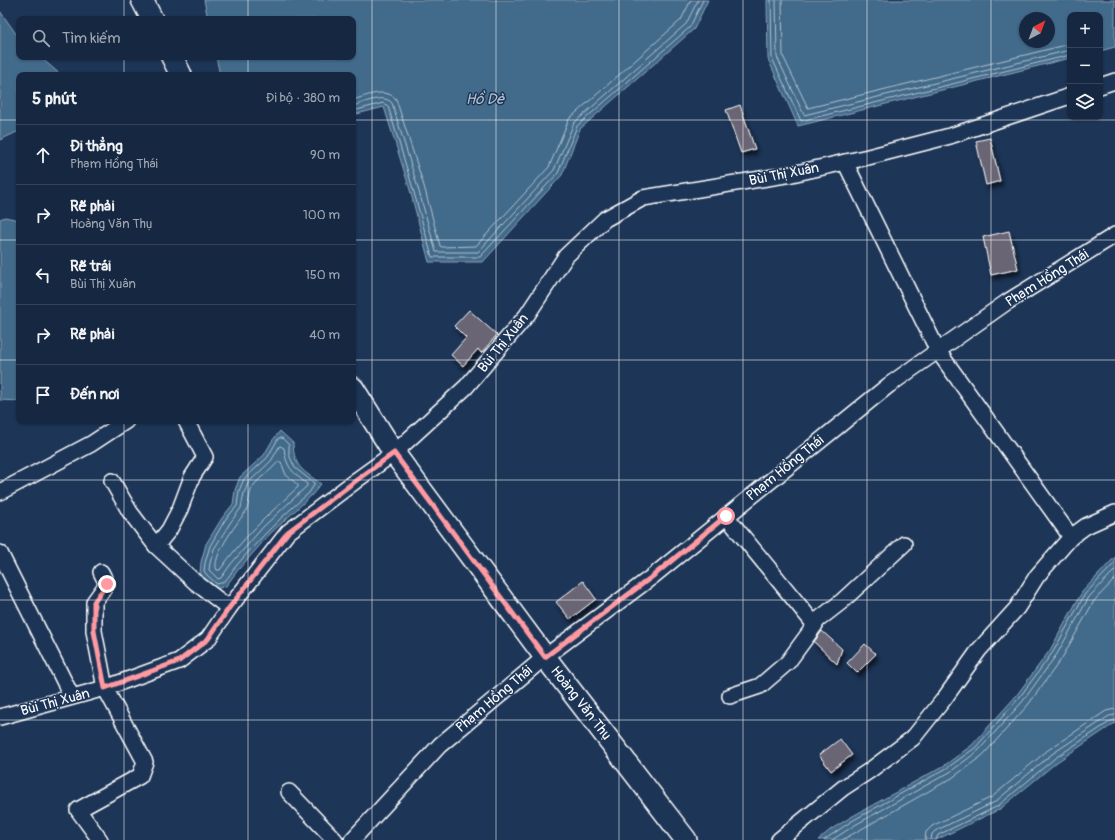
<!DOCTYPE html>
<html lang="vi">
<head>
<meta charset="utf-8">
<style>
	:root { --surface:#162841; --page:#23344c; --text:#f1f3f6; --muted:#9ea6b1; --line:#35445a }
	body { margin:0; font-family:Pangolin,sans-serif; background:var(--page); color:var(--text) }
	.controls { position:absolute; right:12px; top:12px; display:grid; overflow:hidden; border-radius:8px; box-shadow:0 1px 3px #0004 }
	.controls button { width:36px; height:36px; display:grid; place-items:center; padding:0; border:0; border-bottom:1px solid var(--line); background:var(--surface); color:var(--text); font:20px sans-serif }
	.compass { position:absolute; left:1019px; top:12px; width:36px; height:36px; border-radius:50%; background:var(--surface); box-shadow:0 1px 3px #0004; rotate:41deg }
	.stop { position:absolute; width:12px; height:12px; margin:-9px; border:3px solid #ff9aa2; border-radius:50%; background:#fff }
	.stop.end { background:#ff9aa2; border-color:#fff; box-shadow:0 1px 4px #0008 }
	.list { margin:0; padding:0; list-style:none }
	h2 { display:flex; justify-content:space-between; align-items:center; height:52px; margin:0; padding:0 16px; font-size:17px }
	h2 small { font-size:13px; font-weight:400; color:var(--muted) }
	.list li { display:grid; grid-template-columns:26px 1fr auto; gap:12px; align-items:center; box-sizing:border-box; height:60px; padding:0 16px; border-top:1px solid var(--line) }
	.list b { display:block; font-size:15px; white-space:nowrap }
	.list p { margin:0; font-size:13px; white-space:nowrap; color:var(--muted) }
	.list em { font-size:13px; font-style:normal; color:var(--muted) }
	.icon { flex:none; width:22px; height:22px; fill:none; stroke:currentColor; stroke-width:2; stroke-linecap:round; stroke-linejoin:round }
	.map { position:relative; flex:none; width:1115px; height:840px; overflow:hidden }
	.search { position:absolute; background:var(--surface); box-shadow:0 1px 3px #0004; left:16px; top:16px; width:340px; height:44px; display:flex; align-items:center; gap:10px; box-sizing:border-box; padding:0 14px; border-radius:8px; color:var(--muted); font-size:15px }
	.panel { position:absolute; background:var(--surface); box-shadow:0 1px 3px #0004; left:16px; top:72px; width:340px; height:352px; border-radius:8px }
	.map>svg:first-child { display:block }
</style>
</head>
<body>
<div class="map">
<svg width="1115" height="840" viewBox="0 0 1115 840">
	<defs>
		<filter id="shadow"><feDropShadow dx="2.5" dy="4.5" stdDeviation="2" flood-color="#0009"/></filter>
	</defs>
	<rect width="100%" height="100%" fill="#1d3557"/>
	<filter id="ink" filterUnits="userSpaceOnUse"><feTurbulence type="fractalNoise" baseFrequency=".025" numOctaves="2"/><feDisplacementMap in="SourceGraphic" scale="8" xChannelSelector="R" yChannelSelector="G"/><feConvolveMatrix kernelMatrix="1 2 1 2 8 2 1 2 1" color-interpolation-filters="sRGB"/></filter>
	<g filter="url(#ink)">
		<!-- water -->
		<g fill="#426a8a" stroke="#8ea6b9" fill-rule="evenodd">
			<path d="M204,0H708L694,29L580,129L562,175L483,262H429L410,190L384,107L353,115V75H220L216,57H353V19H208Z"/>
			<path d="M767,0H1115V47L1100,51V15H1070V58L798,126L768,59ZM1025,18H1049V42H1025Z"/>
			<path d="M0,11L19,38V57H40L61,75H19V131L0,140Z"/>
			<path d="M5,217L19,220V401L0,400V219Z"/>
			<path d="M280,431L293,443C294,468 303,470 321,484L312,495L270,534L238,570L226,586L216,589L204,578L200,573L201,562L206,544L222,518L233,504L235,490L240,477L264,455L272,441Z"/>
			<path d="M1115,557V723L1057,762L1000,809L936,840H818L830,830L851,817L945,765L972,745L1016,696L1050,650L1082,592Z"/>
		</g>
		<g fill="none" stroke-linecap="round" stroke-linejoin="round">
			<!-- shore -->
			<g stroke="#b3c3d0" stroke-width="1">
				<path d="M771,0L772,58L801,121L1070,55"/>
				<path d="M776,0L777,57L804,115L1070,50"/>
				<path d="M782,0L783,56L808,108L1070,44"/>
				<path d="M353,100C366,96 385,87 396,99L424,186L440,246L442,247L476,246L549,167L569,119L681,20L691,0"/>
				<path d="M353,106C364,103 383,93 392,103L418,188L436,252H478L554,170L574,123L686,24L698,0"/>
				<path d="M353,111L383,103L388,106L413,189L432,257H480L558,173L577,126L690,27L703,0"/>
				<path d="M279,438H282L289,445V455L295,468L314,483V485L309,493C283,515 259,539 236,566C230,573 227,583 217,584L207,575L204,571L205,563L210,546L225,520L237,506L239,491L244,479L267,458Z"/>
				<path d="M280,446L284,448C286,467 292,472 307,484V486L263,527L231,564L221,578L218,579L209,570L210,563L214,549L230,523L241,508L244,493L248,483L271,461Z"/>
				<path d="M278,462H281L286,475L298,485V487C270,513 242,538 220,570H217C210,559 237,523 244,514C251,506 247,494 254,485C261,476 271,471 278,462Z"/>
				<path d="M824,840L852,821L947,768L975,748L1019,698L1053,652L1085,594L1115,563"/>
				<path d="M832,840L855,825L950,772L978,751L1023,701L1057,654L1089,597L1115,570"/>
				<path d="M842,840L952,778L983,755L1028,705L1062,658L1094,601L1115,579"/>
				<path d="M925,840L926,832L932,826L992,797L1048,750L1106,711L1115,709"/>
				<path d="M931,840L932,834L935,831L995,802L1052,754L1109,716L1115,715"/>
				<path d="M936,840L938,835L998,806L1055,758L1111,721L1115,720"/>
			</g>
		</g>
		<!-- building -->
		<g fill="#696574" stroke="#fff" filter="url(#shadow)">
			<path d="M740,105L755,149L741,153L726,110Z"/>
			<path d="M990,138L1000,181L986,185L976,141Z"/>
			<path d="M1009,231L1018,269L991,275L983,237Z"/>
			<path d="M469,310L497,335L481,353L478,349L463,366L451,355L466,338L454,326Z"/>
			<path d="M583,581L596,599L570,619L556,602Z"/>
			<path d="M822,631L842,649L837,664L814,642Z"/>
			<path d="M865,644L876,654L857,673L847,663Z"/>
			<path d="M840,739L852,755L831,771L819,755Z"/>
		</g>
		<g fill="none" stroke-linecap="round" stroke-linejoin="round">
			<defs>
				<g id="minor">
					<path d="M1100,86L1115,81"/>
					<path d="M845,162L938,351L1071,537"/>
					<path d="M186,421L205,457L192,477L180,509L169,530L156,546L195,582L229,608"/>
					<path d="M112,481L130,512L156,546"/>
					<path d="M0,492L91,444L126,421"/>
					<path d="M726,516L815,625L788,662L760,686L730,696"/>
					<path d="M0,553L69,691L71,697"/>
					<path d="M814,623L841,602L904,544"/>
					<path d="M0,717L105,688L179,661L208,639L229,608L288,532L358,479L394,453L466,387L527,315L566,256L605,219L643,198L792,174L868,157L950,136L1070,96"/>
					<path d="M289,792L335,840"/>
					<path d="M100,840L78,810L140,776L145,762L105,688L94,631V602L107,584L101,572"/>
					<path d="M352,840L440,745L545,657L653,576L889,385L1007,302L1115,235"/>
					<path d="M779,840L843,788L869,771L913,738L944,699L979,650L1017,608L1037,576L1071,537L1086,526L1115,513"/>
				</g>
				<g id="secondary">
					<path d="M142,0L152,19"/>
					<path d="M172,57L181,75"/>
					<path d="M353,388L394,453L545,657L686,840"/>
				</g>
			</defs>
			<!-- minor casing -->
			<use href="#minor" stroke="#fff" stroke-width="18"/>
			<!-- secondary casing -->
			<use href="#secondary" stroke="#fff" stroke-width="24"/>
			<!-- minor -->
			<use href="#minor" stroke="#1d3557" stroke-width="15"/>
			<!-- secondary -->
			<use href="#secondary" stroke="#1d3557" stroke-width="21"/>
		</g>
	</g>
	<g fill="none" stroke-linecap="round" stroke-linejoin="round" filter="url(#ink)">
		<!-- route -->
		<path stroke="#ff9aa2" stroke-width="5" d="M107,584L94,602V631L105,688L179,661L208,639L229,608L288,532L358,479L394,453L545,657L653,576L726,516"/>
	</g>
	<!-- grid -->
	<path fill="none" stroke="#fff" stroke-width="1" stroke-opacity="0.55" d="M124,0V19M248,0V19M372,0V840M496,0V840M619,0V840M743,0V840M867,0V840M991,0V840M124,57V75M248,57V75M0,120H19M353,120H1115M0,240H19M353,240H1115M0,360H19M353,360H1115M124,421V840M248,421V840M0,480H1115M0,600H1115M0,720H1115"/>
	<g text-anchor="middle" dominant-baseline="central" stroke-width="3" stroke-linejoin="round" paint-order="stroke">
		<!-- street labels -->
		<g font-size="14" fill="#fff" stroke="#1d3557">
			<text transform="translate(784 174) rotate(-11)">Bùi Thị Xuân</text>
			<text transform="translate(1047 278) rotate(-32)">Phạm Hồng Thái</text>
			<text transform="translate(503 343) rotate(-51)">Bùi Thị Xuân</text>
			<text transform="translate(785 468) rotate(-39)">Phạm Hồng Thái</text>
			<text transform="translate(494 699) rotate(-40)">Phạm Hồng Thái</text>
			<text transform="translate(55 702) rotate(-15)">Bùi Thị Xuân</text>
			<text transform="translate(581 703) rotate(52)">Hoàng Văn Thụ</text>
		</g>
		<!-- water labels -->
		<g font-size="15" font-style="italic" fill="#b3c3d0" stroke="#1d3557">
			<text x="485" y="99">Hồ Dè</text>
		</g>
	</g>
</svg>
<div class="controls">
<button>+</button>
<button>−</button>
<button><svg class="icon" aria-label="layers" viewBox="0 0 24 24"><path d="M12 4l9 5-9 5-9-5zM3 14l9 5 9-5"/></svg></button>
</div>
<svg class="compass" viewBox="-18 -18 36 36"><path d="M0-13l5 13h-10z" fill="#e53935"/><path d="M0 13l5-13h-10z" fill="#9ea6b1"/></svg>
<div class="stop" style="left:726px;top:516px"></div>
<div class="stop end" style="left:107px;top:584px"></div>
<div class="search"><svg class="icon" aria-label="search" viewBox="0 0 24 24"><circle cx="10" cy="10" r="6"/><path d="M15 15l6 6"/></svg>Tìm kiếm</div>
<section class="panel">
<h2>5 phút<small>Đi bộ · 380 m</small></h2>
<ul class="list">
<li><svg class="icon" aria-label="ahead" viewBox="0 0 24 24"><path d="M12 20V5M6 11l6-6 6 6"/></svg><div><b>Đi thẳng</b><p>Phạm Hồng Thái</p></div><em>90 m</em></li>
<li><svg class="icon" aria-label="right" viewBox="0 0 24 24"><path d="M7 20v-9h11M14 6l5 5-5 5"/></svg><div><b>Rẽ phải</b><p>Hoàng Văn Thụ</p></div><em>100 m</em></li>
<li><svg class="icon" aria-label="left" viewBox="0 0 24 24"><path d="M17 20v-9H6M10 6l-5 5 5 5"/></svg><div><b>Rẽ trái</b><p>Bùi Thị Xuân</p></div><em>150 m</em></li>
<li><svg class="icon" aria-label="right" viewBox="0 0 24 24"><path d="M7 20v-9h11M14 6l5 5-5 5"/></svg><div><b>Rẽ phải</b></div><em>40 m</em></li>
<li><svg class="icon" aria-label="arrive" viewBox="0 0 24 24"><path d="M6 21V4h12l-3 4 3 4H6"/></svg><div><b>Đến nơi</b></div></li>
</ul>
</section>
</div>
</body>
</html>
